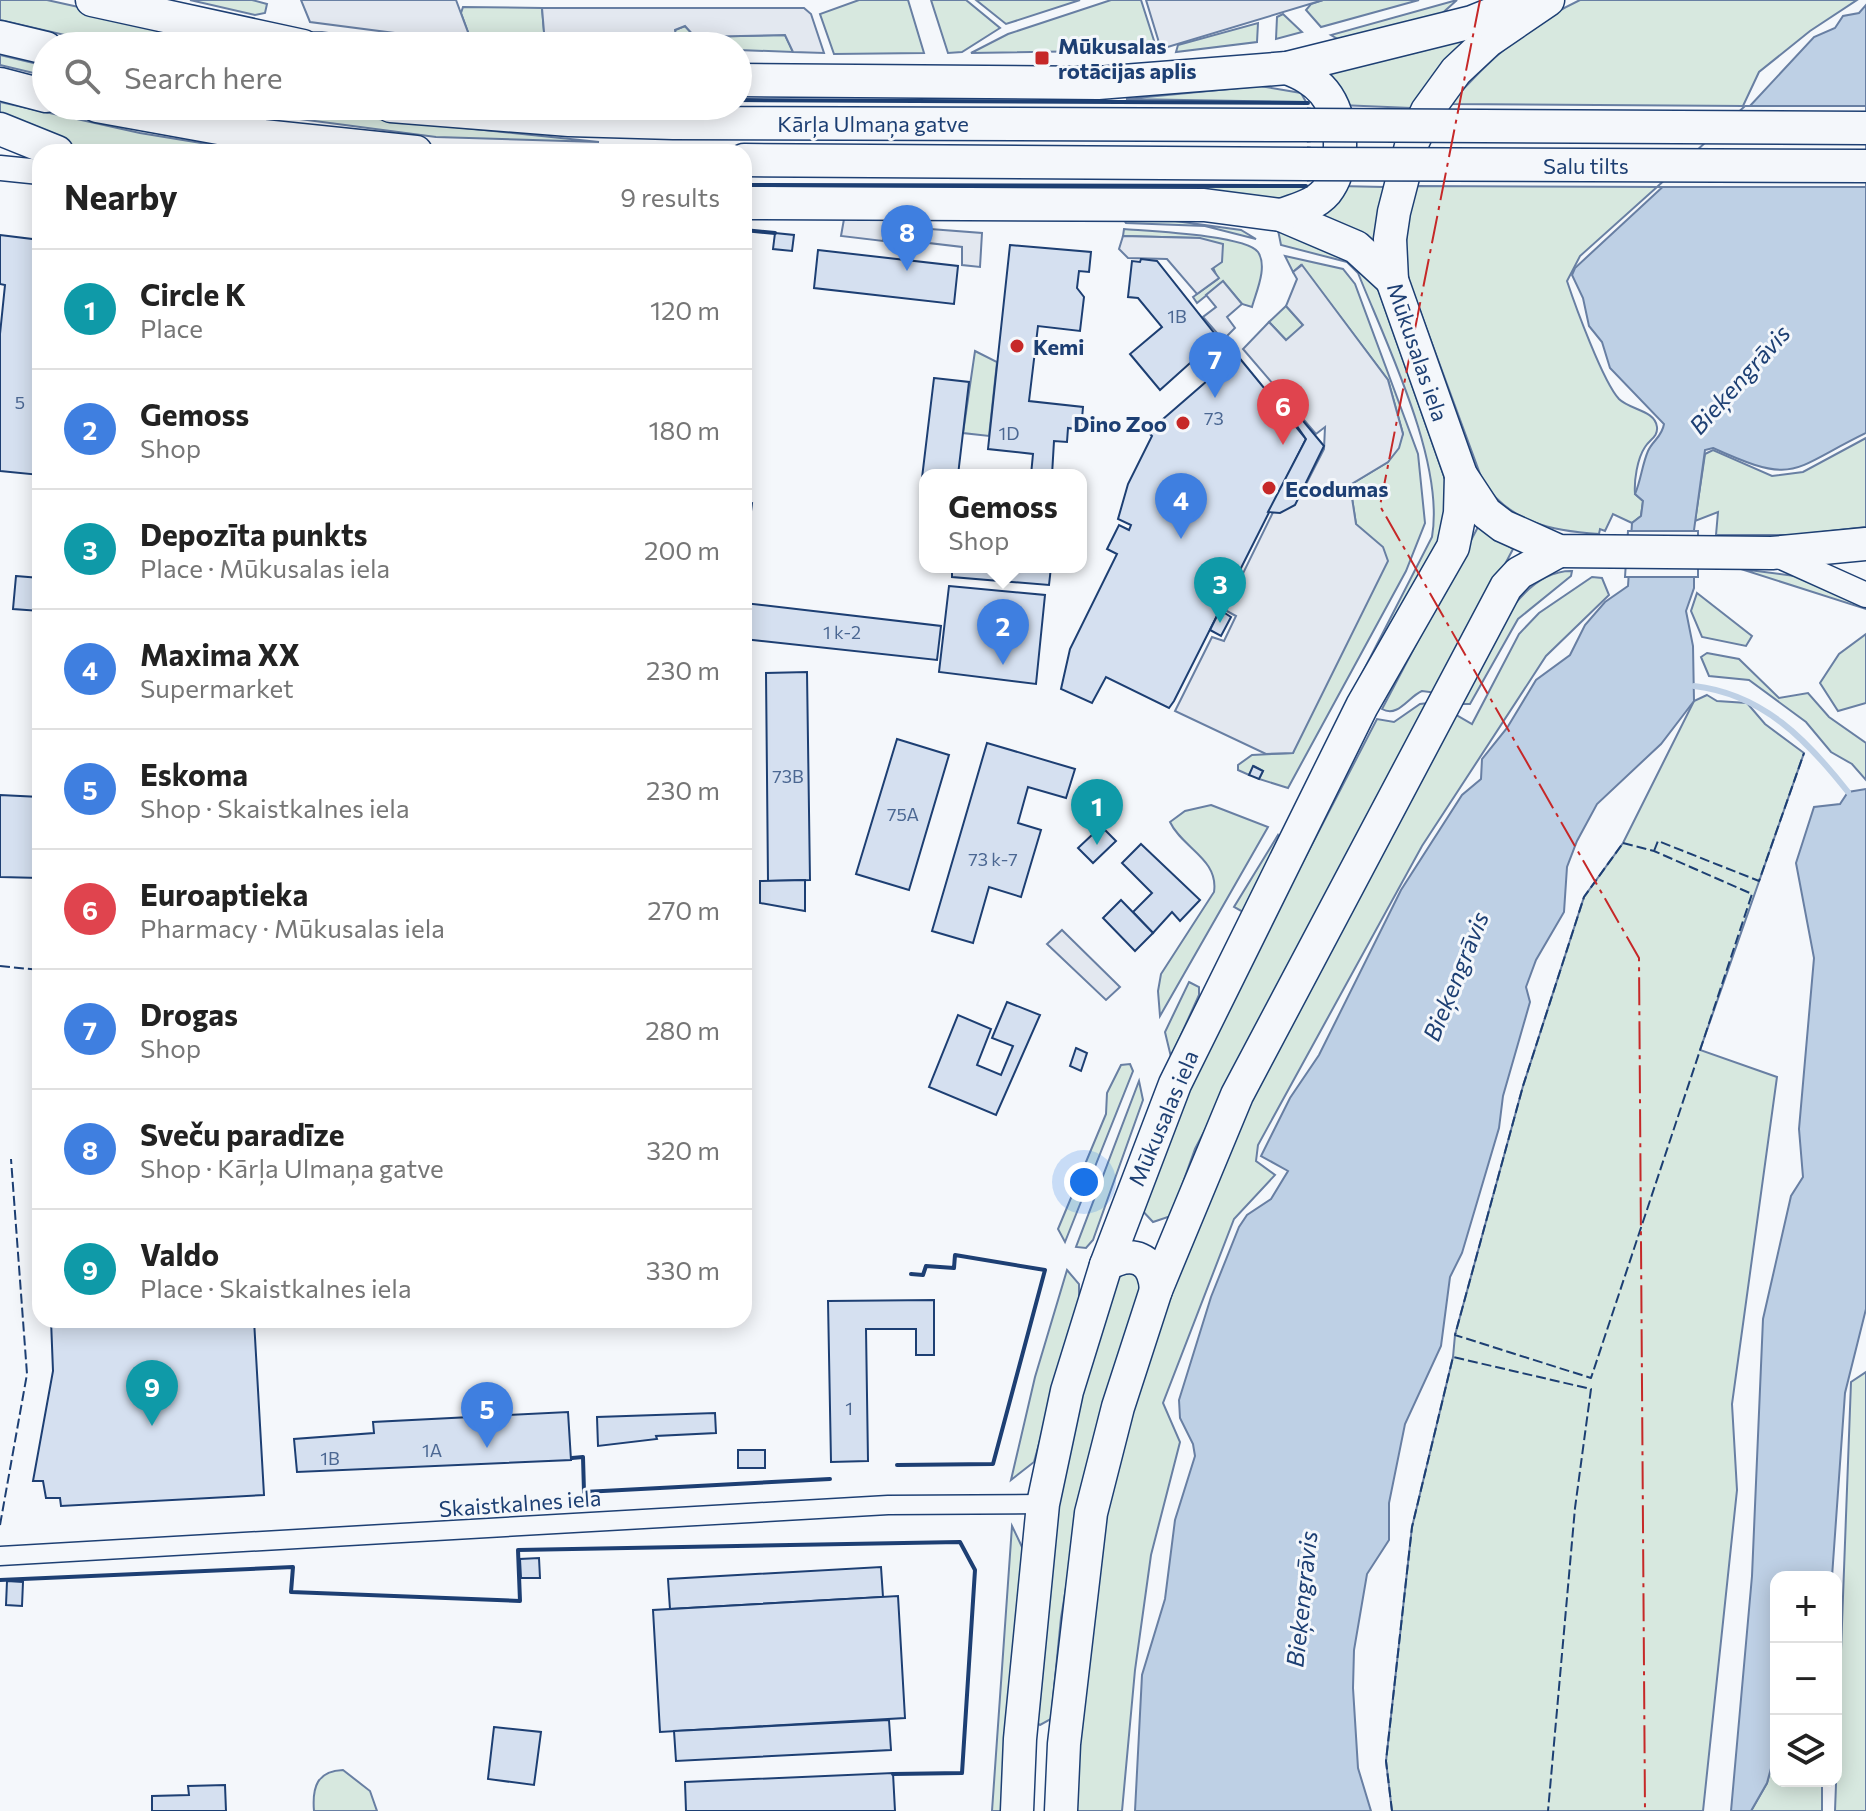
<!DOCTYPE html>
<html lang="en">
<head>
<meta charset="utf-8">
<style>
	:root { --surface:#fff; --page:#f2f2f2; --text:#222; --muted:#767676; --line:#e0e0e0; --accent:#c62828 }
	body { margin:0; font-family:Commissioner,sans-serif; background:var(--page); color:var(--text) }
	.controls { position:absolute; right:24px; bottom:24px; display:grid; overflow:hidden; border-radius:16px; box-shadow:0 4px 20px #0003 }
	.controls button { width:72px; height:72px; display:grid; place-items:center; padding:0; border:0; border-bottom:2px solid var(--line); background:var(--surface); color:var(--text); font:40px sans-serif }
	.you { position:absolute; left:1084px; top:1182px; width:28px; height:28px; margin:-20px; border:6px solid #fff; border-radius:50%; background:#1a73e8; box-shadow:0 0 0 12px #1a73e833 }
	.badge { display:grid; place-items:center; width:52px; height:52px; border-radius:50%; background:var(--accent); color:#fff; font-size:26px; font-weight:700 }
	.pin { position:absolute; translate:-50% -66px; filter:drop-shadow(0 2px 4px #0008) }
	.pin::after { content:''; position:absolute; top:42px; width:28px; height:24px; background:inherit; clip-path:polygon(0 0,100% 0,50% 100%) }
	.popup { position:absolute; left:919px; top:469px; width:168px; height:104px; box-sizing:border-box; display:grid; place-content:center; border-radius:16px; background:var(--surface); filter:drop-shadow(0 2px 6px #0005); font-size:26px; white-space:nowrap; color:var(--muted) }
	.popup b { font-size:30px; color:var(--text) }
	.popup::after { content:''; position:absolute; left:50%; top:100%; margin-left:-16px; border:16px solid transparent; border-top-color:var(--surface) }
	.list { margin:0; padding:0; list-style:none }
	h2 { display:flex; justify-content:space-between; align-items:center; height:104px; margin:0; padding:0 32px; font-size:34px }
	h2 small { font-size:26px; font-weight:400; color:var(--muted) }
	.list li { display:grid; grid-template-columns:52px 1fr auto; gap:24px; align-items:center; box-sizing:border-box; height:120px; padding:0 32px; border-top:2px solid var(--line) }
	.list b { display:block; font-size:30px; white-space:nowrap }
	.list p { margin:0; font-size:26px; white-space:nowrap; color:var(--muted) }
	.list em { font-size:26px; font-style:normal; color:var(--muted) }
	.icon { flex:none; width:44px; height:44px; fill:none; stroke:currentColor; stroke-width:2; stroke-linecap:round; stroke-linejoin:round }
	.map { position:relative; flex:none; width:1866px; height:1811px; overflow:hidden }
	.search { position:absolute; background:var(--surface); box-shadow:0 4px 20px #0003; left:32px; top:32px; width:720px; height:88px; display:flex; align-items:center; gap:20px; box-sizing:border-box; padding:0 28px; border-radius:44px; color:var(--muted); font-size:30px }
	.panel { position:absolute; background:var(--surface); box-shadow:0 4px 20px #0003; left:32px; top:144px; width:720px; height:1184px; border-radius:24px }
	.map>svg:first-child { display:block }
</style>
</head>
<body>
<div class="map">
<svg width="1866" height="1811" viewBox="0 0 1866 1811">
	<rect width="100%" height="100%" fill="#f4f7fb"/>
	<!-- green -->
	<g fill="#d7e8df" stroke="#687fa3" stroke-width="2">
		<path d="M0,0H47L255,46H112L0,20Z"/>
		<path d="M190,0H252L267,4L265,13L255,15Z"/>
		<path d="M859,0H908L924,53L834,54L820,14Z"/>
		<path d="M931,0H966L1000,28L962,52L948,53Z"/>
		<path d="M976,0H1080L1006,24Z"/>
		<path d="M1111,0H1141L1157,50L971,53L1008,34Z"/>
		<path d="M1323,0H1419L1321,27L1306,10L1311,4Z"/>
		<path d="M1457,0L1438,17L1341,41L1331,35Z"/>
		<path d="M1580,0H1857L1810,31L1759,72L1743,106L1450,104C1488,60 1527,25 1580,0Z"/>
		<path d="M463,7L542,8L545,44L575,36L636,37L638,46L472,43L461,13Z"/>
		<path d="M1283,14L1302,32L1276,39L1277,17Z"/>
		<path d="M1258,23L1257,42L1176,52L1178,45Z"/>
		<path d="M685,26L695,37L785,35L793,52L738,50V46H677L675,30Z"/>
		<path d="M1480,30L1438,70L1411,108L1340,105L1314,73Z"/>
		<path d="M312,32H322L413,46L340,41Z"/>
		<path d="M0,55L46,66V76L0,65Z"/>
		<path d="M1260,86L1301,93L1306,102L1126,99Z"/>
		<path d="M0,102L140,133L256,152H92L0,119Z"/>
		<path d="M201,106H253L599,142L436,137Z"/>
		<path d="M744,185L1292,187L1319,186L1288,200L744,193Z"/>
		<path d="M1339,186L1384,187L1374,243L1314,215Z"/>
		<path d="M1415,186L1657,187L1580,256L1567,281C1575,305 1603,382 1619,399C1630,410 1655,410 1657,427C1658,437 1650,439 1645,447C1637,459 1634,481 1635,494L1643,501L1641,516L1632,523L1613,514L1605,531L1600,529L1599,534C1552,531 1511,523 1483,482L1409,281C1402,247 1408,219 1415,186Z"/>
		<path d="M1146,217L1241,230L1256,239L1205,226L1126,223L1124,220Z"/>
		<path d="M1124,229C1147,231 1246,235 1258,252C1268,267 1256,292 1252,307L1242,304L1223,282L1197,303L1193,297L1218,279L1200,238L1123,236Z"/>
		<path d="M1278,230L1349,256L1377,286L1447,485L1446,530L1352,693L1432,537C1445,462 1386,343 1358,273L1347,262L1281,245Z"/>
		<path d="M1285,256L1343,269L1355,284L1418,454L1425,523L1406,571L1288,788L1259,779L1263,771L1254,766L1249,775L1238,770V765L1252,755L1293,753L1356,524L1350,485L1388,462L1403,434L1388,380L1301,265L1293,272Z"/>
		<path d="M1286,306L1303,325L1287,341L1269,322Z"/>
		<path d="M975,351L997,362L989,436L963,433Z"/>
		<path d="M1866,438V527L1795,535H1716L1718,512L1695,521L1705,454L1713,450L1772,476L1803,472Z"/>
		<path d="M1478,527L1513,549L1437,693L1422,691C1408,697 1398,718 1382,709Z"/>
		<path d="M1741,569L1802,577L1866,605V609Z"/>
		<path d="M1572,571L1571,576L1518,619L1470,704H1459C1483,661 1514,570 1572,571Z"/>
		<path d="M1592,577L1602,578L1609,595L1546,656L1422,846L1258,1145L1256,1161L1275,1175L1234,1219L1163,1403L1180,1442L1151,1555L1135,1670L1122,1811H1071L1093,1567L1144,1360L1213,1174L1451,712L1472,724L1519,634L1539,613Z"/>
		<path d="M1697,593L1752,636L1746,646L1702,637L1691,611Z"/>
		<path d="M1866,634V703L1838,711L1820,683L1839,654Z"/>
		<path d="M1707,653L1739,659L1779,698L1808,693L1829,717L1866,743V780L1852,764L1831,752L1806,722L1749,680L1709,676L1701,657Z"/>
		<path d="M1707,695L1717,701L1747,703L1765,724L1804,753L1700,1050L1777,1077L1732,1404L1737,1490L1703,1811H1392L1386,1761L1412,1527L1453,1357L1455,1335L1523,1086L1584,897L1623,843L1694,701Z"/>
		<path d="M1429,703L1195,1149L1171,1216L1153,1222L1138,1206L1193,1074L1377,719L1394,722L1420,704Z"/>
		<path d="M1211,805L1268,827L1160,1016L1158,991L1161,974L1214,892C1219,859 1182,848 1170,822L1185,811Z"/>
		<path d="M1278,835L1281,840L1245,913L1234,907Z"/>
		<path d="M1189,982L1199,987V995L1171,1057L1165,1032Z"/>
		<path d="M1130,1064L1133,1071L1065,1242L1058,1229L1106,1114L1107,1093L1121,1065Z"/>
		<path d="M1139,1081L1143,1100L1093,1240L1086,1248L1076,1247Z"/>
		<path d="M1067,1270L1079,1284V1299L1034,1462L1011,1480L1035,1377Z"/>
		<path d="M1130,1272L1140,1277L1144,1290L1078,1515L1061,1618L1051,1719L1040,1725L1035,1721L1055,1505L1078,1392L1112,1279Z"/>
		<path d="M1866,1372V1811H1835L1851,1382Z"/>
		<path d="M1012,1526L1023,1549L1002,1811H992Z"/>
		<path d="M1776,1750V1781H1822V1811H1751L1767,1783Z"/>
		<path d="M343,1770L370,1791L377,1811H314C312,1787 317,1771 343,1770Z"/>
	</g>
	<!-- parking -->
	<g fill="#e3e8f0" stroke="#687fa3" stroke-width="2">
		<path d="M301,0H456L472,43L310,22Z"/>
		<path d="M1146,0H1323L1161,49Z"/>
		<path d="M542,8H804L811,14L824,53L793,52L785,35L695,37L685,26L675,30L677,46H638L635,37L575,36V44H545Z"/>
		<path d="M889,218L883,241L841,236L844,219Z"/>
		<path d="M930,229L982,233L980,267L962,265V247L929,243Z"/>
		<path d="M1123,236L1200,238L1223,244L1222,262L1212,269L1219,278L1197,294L1167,259L1128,258L1119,249Z"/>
		<path d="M1302,265L1388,380L1403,434L1399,448L1388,462L1350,485L1356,524L1383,547L1388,561L1293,753L1266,754L1175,711L1212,637L1224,641L1236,616L1225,610L1281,496L1299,498L1324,449L1325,427L1316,434L1243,349L1269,322L1286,340L1303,325L1286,306L1297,279L1293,272Z"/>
		<path d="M1223,281L1242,304L1227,317L1235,328L1223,340L1203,317L1216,307L1206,295Z"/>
		<path d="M1062,930L1120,987L1106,1000L1047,944Z"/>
	</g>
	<!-- water -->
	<g fill="#bed0e5" stroke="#687fa3" stroke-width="2">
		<path d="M1866,5V433C1790,470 1797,486 1713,448L1705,450L1694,530V588L1686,611L1693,646L1694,701L1661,744L1597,804L1577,841L1567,867L1564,912L1536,960L1526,987L1530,1002L1503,1096L1499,1128L1462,1253L1450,1277L1441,1346L1405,1424L1389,1503V1540L1367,1574L1354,1650L1353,1688L1358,1768L1371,1811H1135L1142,1675L1165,1599L1175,1520L1195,1456L1193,1444L1180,1418L1179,1400L1211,1297L1239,1227L1247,1215L1271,1199L1288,1171L1261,1156L1290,1098L1319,1055L1401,890L1462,795L1481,779L1482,759L1507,728L1536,680L1570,655L1585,625L1605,602L1628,586L1632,523L1641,516L1643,501L1635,494C1641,480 1642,465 1648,451C1653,440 1662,437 1664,424L1610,368L1602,342L1589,326L1583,298L1572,275L1575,268L1749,107L1814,37L1835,28L1843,16L1859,13Z"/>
		<path d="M1866,789V1309L1845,1393L1832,1577H1776V1750L1767,1783L1751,1811H1731L1752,1576L1763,1319L1791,1196L1803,1177L1799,1129L1814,958L1796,863L1814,807L1840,804L1848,792Z"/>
	</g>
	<!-- pier -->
	<g fill="#f4f7fb" stroke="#687fa3" stroke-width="2">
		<path d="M1745,106H1866V187H1657Z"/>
		<path d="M1628,531H1698V577H1625Z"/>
	</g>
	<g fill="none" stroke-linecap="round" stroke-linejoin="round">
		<!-- stream -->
		<path stroke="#bed0e5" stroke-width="6" d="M1694,686C1763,694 1807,740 1848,792"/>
	</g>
	<!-- building -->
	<g fill="#d5e0f0" stroke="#1d3f73" stroke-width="2">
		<path d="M775,233L794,235L792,251L773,249Z"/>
		<path d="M0,235L40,240V475L0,471V334L5,285L0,284Z"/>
		<path d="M1010,245L1091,252L1089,272L1079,271L1077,288L1084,297L1080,331L1038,326L1029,401L1083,407L1081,430L1068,428L1067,442L1054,441L1052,475H1031L1033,454L988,449Z"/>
		<path d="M818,250L958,266L954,304L814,288Z"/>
		<path d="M1141,259L1157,261L1218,338L1160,390L1130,354L1162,327L1138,298L1128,297L1132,261L1140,262Z"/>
		<path d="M1237,355L1306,439L1174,701L1169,708L1106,677L1092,703L1061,689L1070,649L1117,554L1107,549L1119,525L1129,530L1131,525L1118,519L1128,484L1152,436L1148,432Z"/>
		<path d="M934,378L969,382L958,475H925V478H922Z"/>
		<path d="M1283,406L1299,416L1324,446L1295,505L1280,513L1268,512L1306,439Z"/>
		<path d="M744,502L752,503L747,545L744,544Z"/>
		<path d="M952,567H1051L1049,585L952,577Z"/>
		<path d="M16,576L40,578V611L13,609Z"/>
		<path d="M949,586L1045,595L1036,684L939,672Z"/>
		<path d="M744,603L941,626L937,660L744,639Z"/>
		<path d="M1220,610L1231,617L1221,636L1210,630Z"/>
		<path d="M807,672L810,880L768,881L766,673Z"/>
		<path d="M897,739L949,755L909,890L856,874Z"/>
		<path d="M987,743L1075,769L1066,798L1028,787L1018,823L1041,830L1021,897L989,887L973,943L932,931Z"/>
		<path d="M1253,766L1263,771L1259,779L1249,775Z"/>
		<path d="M0,795L40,797V878L0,877Z"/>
		<path d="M1105,830L1116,841L1093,863L1078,848L1093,834L1097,838Z"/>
		<path d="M1141,844L1200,900L1180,921L1172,912L1153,933L1133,912L1152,893L1122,863Z"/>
		<path d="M805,880V911L760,903V881Z"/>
		<path d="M1121,900L1153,933L1135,951L1103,918Z"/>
		<path d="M1007,1002L1040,1015L996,1115L929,1087L958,1015L991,1029L977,1065L1001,1075L1013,1046L992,1038Z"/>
		<path d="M1076,1048L1087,1053L1081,1071L1070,1066Z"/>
		<path d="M934,1300V1355H916V1329H866L868,1461L831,1462L828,1301Z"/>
		<path d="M51,1320H254L264,1495L61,1506L60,1498H46L43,1481H33L53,1371Z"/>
		<path d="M568,1412L571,1460L297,1472L294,1439L374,1433L373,1422Z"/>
		<path d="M715,1413L716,1433L656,1436L657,1439L598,1446L597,1417Z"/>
		<rect x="738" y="1450" width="27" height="18"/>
		<path d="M539,1558L540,1578H521L520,1559Z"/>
		<path d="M881,1567L883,1597L670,1609L668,1579Z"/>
		<path d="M7,1581L23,1582L22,1606L6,1605Z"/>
		<path d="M898,1596L905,1718L660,1732L653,1610Z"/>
		<path d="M889,1720L891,1750L676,1761L674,1731Z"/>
		<path d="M494,1727L541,1732L534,1785L488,1779Z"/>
		<path d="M893,1773L895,1811H686L685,1782Z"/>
		<path d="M225,1785L226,1811H152V1796L189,1795L188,1786Z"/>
	</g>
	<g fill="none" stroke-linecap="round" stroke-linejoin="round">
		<defs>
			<path id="street" d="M0,1556L888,1505L1043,1504"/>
			<g id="secondary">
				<path d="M0,168L40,172"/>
				<path d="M1775,554L1866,595"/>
			</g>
			<g id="highway">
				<path d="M92,0L303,46"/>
				<path d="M1548,0L1488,41L1456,71L1427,111L1411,146L1394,212L1390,239L1392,280L1461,475L1486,513L1503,526L1559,551L1772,553L1866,544"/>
				<path d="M0,37L46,48"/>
				<path d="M738,80L1098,83L1287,68L1472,22L1519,3"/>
				<path d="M0,84L46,96"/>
				<path d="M97,106L263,136L416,152"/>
				<path d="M391,106L569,120L673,123L1307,125"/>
				<path d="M0,129L57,152"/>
				<path d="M744,160L1307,164"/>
				<path d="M744,203L1204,205L1281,215L1356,247L1392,280"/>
				<path d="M1281,215C1296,210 1315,205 1326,192C1346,167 1344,117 1324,92C1314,80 1302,74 1287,68"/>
				<path d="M1106,1265C1132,1250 1154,1257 1156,1290"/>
				<path d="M1017,1811L1020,1739L1043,1504L1067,1391L1106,1265L1175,1084L1362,706L1453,547L1460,513L1461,475"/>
				<path d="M1061,1811L1064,1744L1091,1513L1118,1407L1156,1290L1237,1095L1506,587L1519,573L1559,551"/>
			</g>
		</defs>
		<!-- street casing -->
		<use href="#street" stroke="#1d3f73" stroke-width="21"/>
		<!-- secondary casing -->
		<use href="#secondary" stroke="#1d3f73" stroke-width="27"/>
		<!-- highway casing -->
		<use href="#highway" stroke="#1d3f73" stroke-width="35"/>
		<!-- street -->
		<use href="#street" stroke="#f4f7fb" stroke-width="18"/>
		<!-- secondary -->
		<use href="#secondary" stroke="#f4f7fb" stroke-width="24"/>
		<!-- highway -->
		<use href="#highway" stroke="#f4f7fb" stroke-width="32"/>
		<defs>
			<g id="highway-bridge">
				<path d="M1307,125L1866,128"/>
				<path d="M1307,164L1866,166"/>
			</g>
		</defs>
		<!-- highway-bridge casing -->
		<use href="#highway-bridge" stroke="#1d3f73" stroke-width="35" stroke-linecap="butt"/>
		<!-- highway-bridge -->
		<use href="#highway-bridge" stroke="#f4f7fb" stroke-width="32"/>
		<!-- fence -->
		<g stroke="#1d3f73" stroke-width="2" stroke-dasharray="10 4" stroke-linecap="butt">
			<path d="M1623,843L1654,851L1752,894L1591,1378L1455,1335L1523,1086L1584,897Z"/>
			<path d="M1654,851L1658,841L1759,881L1804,753"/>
			<path d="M0,966L40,970"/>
			<path d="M0,1525L27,1374L11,1159"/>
			<path d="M1392,1811L1386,1761L1412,1527L1453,1357L1591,1389L1575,1508L1548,1811"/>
		</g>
		<!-- wall -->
		<g stroke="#1d3f73" stroke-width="4">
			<path d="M738,100L1308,103"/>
			<path d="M744,185L1306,186"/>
			<path d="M744,230L775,233"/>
			<path d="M572,1458L583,1457L584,1492L830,1479"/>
			<path d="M897,1465L993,1464L1045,1270L955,1255L954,1268L926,1266L923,1275L911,1274"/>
			<path d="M0,1580L293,1567L291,1592L520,1601L518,1550L960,1542L975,1570L962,1773L893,1774"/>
		</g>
		<!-- power -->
		<path stroke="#c62828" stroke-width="2" stroke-dasharray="28 6 4 6" stroke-linecap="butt" d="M1480,0L1380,506L1639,958L1645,1811"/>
	</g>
	<!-- markers -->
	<g fill="#c62828" stroke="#f4f7fb" stroke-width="3">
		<rect x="1034" y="50" width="16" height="16" rx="4"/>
		<circle cx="1017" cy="346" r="8"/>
		<circle cx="1183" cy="423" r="8"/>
		<circle cx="1269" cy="488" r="8"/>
	</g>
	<g text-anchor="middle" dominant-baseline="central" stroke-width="6" stroke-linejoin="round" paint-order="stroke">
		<!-- number labels -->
		<g font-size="18" fill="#4b6792">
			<text x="1177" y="316">1B</text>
			<text x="20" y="402">5</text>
			<text x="1214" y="418">73</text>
			<text x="1009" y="433">1D</text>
			<text x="842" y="632">1 k-2</text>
			<text x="788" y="776">73B</text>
			<text x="903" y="814">75A</text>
			<text x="993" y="859">73 k-7</text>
			<text x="849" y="1408">1</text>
			<text x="432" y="1450">1A</text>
			<text x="330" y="1458">1B</text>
		</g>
		<!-- poi labels -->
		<g font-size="22" font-weight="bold" fill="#1d3f73" stroke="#f4f7fb" text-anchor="start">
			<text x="1058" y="45">Mūkusalas<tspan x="1058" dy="25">rotācijas aplis</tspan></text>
			<text x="1033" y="346">Kemi</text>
			<text x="1167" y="423" text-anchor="end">Dino Zoo</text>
			<text x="1285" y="488">Ecodumas</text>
		</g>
		<!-- street labels -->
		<g font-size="22" fill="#1d3f73" stroke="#f4f7fb">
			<text x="873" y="123">Kārļa Ulmaņa gatve</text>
			<text x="1586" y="165">Salu tilts</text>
			<text transform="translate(1418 352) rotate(71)">Mūkusalas iela</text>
			<text transform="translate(1163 1118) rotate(-67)">Mūkusalas iela</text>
			<text transform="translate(520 1503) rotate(-4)">Skaistkalnes iela</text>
		</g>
		<!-- water labels -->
		<g font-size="24" font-style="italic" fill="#1d3f73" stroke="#f4f7fb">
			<text transform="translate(1739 379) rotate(-48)">Bieķengrāvis</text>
			<text transform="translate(1455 976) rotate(-68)">Bieķengrāvis</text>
			<text transform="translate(1301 1599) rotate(-84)">Bieķengrāvis</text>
		</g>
	</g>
</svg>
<div class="controls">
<button>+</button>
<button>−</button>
<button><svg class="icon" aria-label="layers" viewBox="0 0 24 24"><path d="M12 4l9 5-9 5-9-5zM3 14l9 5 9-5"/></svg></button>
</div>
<div class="you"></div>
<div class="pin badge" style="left:1097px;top:845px;background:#0f9aa8">1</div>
<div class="pin badge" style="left:1003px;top:665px;background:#3f7fe0">2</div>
<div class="popup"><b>Gemoss</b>Shop</div>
<div class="pin badge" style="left:1220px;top:623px;background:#0f9aa8">3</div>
<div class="pin badge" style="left:1181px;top:539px;background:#3f7fe0">4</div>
<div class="pin badge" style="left:487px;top:1448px;background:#3f7fe0">5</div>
<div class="pin badge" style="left:1283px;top:445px;background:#e0444e">6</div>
<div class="pin badge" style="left:1215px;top:398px;background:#3f7fe0">7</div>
<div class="pin badge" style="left:907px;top:271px;background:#3f7fe0">8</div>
<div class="pin badge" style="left:152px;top:1426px;background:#0f9aa8">9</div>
<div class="search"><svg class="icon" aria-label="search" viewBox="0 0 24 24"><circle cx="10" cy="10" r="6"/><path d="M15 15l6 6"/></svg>Search here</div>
<section class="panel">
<h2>Nearby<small>9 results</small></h2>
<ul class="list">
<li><span class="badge" style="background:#0f9aa8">1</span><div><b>Circle K</b><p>Place</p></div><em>120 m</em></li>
<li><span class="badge" style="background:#3f7fe0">2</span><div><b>Gemoss</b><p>Shop</p></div><em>180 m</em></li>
<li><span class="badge" style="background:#0f9aa8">3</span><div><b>Depozīta punkts</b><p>Place · Mūkusalas iela</p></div><em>200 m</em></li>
<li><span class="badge" style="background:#3f7fe0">4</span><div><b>Maxima XX</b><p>Supermarket</p></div><em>230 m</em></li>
<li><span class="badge" style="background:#3f7fe0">5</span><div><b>Eskoma</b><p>Shop · Skaistkalnes iela</p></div><em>230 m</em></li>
<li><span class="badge" style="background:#e0444e">6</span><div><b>Euroaptieka</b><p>Pharmacy · Mūkusalas iela</p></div><em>270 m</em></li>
<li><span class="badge" style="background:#3f7fe0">7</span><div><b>Drogas</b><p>Shop</p></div><em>280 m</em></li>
<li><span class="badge" style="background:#3f7fe0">8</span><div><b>Sveču paradīze</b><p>Shop · Kārļa Ulmaņa gatve</p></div><em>320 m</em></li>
<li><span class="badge" style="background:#0f9aa8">9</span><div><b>Valdo</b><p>Place · Skaistkalnes iela</p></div><em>330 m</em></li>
</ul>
</section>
</div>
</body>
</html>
